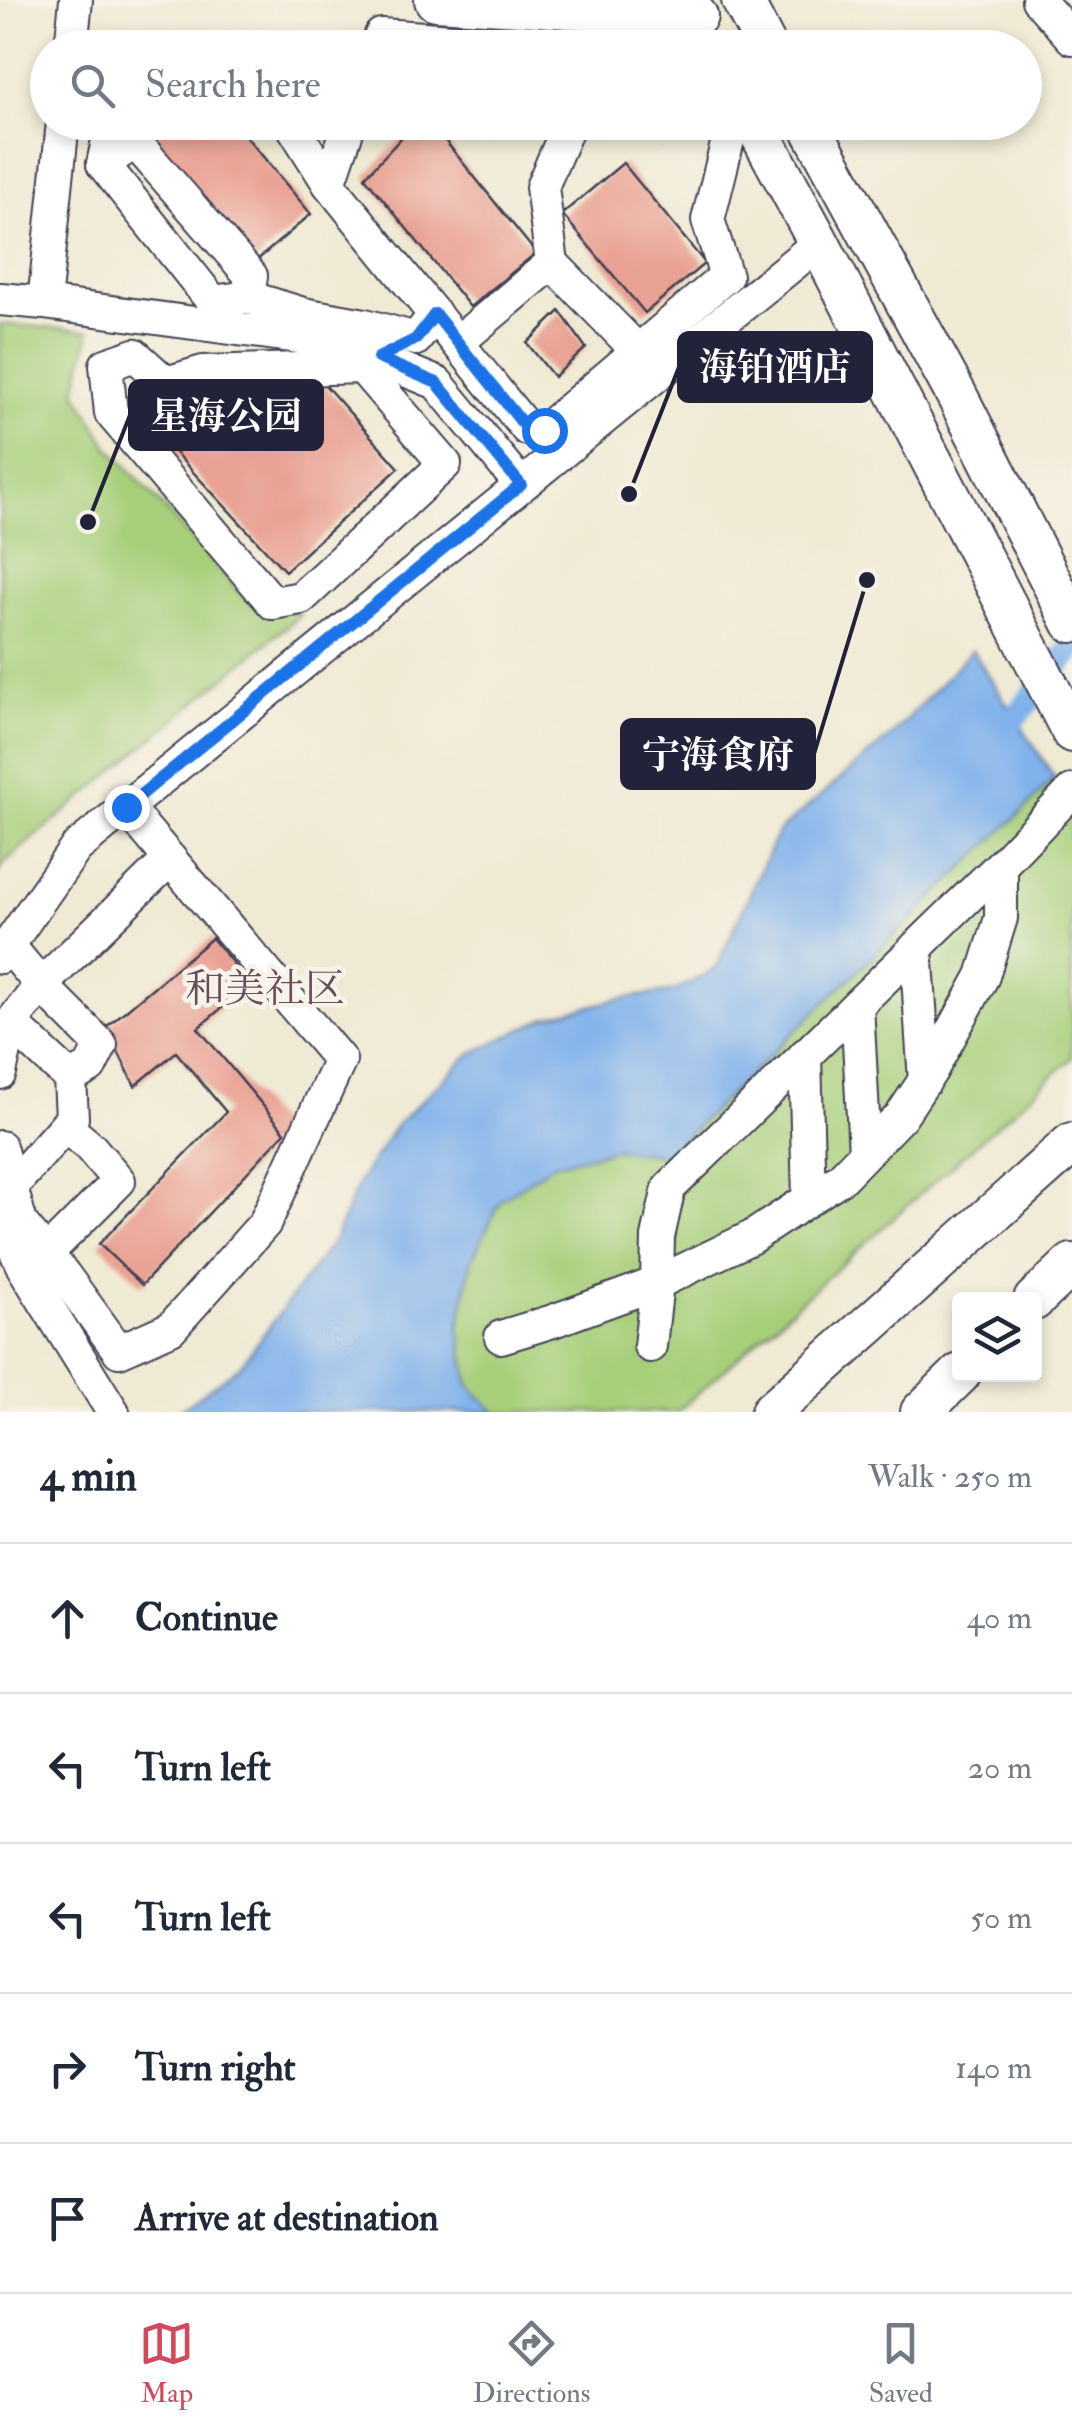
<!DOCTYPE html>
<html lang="en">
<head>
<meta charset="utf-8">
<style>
	:root { --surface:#fff; --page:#f6f6f7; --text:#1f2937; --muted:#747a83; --line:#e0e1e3; --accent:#d1495b }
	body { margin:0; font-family:"IM FELL Double Pica","Noto Serif SC",serif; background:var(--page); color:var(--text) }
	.controls { position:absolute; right:30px; bottom:30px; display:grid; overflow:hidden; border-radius:10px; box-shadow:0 5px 15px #0003 }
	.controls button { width:90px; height:90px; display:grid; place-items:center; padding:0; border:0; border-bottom:2px solid var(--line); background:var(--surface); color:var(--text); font:50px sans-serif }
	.stop { position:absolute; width:30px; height:30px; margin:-22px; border:8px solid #1a73e8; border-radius:50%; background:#fff }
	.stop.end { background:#1a73e8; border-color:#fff; box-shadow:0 2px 10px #0008 }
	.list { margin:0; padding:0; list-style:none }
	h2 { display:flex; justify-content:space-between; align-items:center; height:130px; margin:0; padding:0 40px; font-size:42px }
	h2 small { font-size:32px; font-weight:400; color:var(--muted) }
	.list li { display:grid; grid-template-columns:65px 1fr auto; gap:30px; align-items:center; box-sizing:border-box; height:150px; padding:0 40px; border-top:2px solid var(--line) }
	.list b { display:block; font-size:38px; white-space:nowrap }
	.list em { font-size:32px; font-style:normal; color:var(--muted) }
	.icon { flex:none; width:55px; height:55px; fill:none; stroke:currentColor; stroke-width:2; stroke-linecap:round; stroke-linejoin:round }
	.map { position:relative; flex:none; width:1072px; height:1412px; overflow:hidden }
	.search { position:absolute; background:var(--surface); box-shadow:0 5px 15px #0003; left:30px; right:30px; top:30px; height:110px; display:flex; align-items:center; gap:25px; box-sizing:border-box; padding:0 35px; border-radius:55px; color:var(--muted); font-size:38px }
	.sheet { height:880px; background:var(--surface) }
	nav { display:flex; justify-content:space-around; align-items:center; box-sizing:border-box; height:140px; border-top:2px solid var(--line); background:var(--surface); font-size:28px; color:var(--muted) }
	nav a { display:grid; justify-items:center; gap:5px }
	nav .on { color:var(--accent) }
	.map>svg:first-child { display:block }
</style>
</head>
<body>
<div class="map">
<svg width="1072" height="1412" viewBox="0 0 1072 1412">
	<rect width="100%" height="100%" fill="#f7f3e8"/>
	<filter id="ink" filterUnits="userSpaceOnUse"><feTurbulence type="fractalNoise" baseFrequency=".01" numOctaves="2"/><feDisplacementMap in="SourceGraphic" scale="20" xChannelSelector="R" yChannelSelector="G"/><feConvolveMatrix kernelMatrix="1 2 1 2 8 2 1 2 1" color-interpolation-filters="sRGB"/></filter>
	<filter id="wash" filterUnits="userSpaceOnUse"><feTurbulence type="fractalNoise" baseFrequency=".0048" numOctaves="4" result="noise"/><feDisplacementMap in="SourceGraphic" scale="40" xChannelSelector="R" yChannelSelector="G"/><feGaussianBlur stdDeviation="2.25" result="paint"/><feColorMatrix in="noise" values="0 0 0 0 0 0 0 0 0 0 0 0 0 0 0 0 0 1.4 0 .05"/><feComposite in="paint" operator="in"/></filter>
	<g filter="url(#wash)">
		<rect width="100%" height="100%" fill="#efead3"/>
		<!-- green -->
		<g fill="#a7cf7a" stroke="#64785a" stroke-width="2.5">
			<path d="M0,324L90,331L76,391L107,445L246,599L301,614L5,862L0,871Z"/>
			<path d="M1054,777L1072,801V1058L677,1412H495L469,1385L459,1328L471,1261L501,1200L553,1164L616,1149L667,1155L1034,800Z"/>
		</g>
		<!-- water -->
		<path fill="#7fb1eb" stroke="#506a93" stroke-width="2.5" d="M972,650L1054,777L1034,800L667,1155L616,1149L553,1164L501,1200L471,1261L459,1328L469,1385L495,1412H177L240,1366L333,1241L360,1180L396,1125L470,1054L547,1017L618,999L675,991L716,968L778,832L892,735Z"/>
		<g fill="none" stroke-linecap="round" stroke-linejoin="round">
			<!-- canal -->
			<path stroke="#7fb1eb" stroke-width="25" d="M994,743L1072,648"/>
		</g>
		<g id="blocks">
			<!-- building -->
			<g fill="#e9a193">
				<path d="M162,122H234L311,214L256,261L149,133Z"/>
				<path d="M416,122H430L536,253L470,307L365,177Z"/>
				<path d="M623,163L705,263L645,313L562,214Z"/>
				<path d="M560,311L586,348L554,377L527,343Z"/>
				<path d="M222,381L325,385L399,468L285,571L169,446L173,413Z"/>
				<path d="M212,938L250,984L198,1028L285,1132L142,1285L99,1244L226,1112L176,1052L135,1086L106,1027Z"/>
			</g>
		</g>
	</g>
	<g filter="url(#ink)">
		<use href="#blocks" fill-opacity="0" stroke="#414052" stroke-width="2.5"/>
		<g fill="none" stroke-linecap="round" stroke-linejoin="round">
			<defs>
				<g id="minor">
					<path d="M1038,0L1072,38"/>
					<path d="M71,48L76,0"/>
					<path d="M376,48L381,35L566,48"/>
					<path d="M112,122L103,164L213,302L248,297L303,314L365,325L416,339L435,314"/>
					<path d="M290,122L329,184L527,429L544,431L726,276L708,220L728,140L716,122"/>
					<path d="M103,164L135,142L251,276L248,297"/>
					<path d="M329,184L350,122"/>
					<path d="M552,263L542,187L570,122"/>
					<path d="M0,299L44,303L336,342L437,383L521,485"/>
					<path d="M44,303L63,122"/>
					<path d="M458,342L552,263L638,351"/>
					<path d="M135,355L166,383L203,372L362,367L445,464L301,598L273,603L111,413L106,365Z"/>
					<path d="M148,456L155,412L166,383"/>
					<path d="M8,945L41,985L101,1045L90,1067L70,1078"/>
					<path d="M916,947L925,1081"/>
					<path d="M0,957L76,848L819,243"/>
					<path d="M857,1005L865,1153"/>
					<path d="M805,1055L809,1199"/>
					<path d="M0,1073L11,1023L41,985L170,859"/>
					<path d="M0,1147L21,1223L64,1275L119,1351L171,1328L265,1223L340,1060L126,807"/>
					<path d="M11,1187L72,1118L70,1078L11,1023"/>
					<path d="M0,1217L23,1267L113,1412"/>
					<path d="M46,1254L119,1181L90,1147L65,1126"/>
					<path d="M501,1337L553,1321L657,1283L752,1237L841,1178L901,1116L931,1071L983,976L1001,918V865"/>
					<path d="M650,1346L657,1283L658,1237L669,1188L1001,865L1072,791"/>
				</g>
				<g id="major">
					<path d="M435,0L697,16"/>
					<path d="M742,0L767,48"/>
					<path d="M754,122L819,243L1072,732"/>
					<path d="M808,122L957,396L1072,622"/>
					<path d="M1034,1300L1072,1264"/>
					<path d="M771,1412L1072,1143"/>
					<path d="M921,1412L960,1374"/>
				</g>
			</defs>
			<!-- minor casing -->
			<use href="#minor" stroke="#414052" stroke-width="36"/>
			<!-- major casing -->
			<use href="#major" stroke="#414052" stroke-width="44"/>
			<!-- minor -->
			<use href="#minor" stroke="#fff" stroke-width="32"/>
			<!-- major -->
			<use href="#major" stroke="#fff" stroke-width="40"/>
		</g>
	</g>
	<g fill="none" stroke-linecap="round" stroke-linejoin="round" filter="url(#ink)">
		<!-- route -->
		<path stroke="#1a73e8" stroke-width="12" d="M126,807L521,485L437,383L378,358L416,339L435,314L527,429L544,430"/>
	</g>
	<g text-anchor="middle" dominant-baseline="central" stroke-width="9" stroke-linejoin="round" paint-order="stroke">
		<!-- quarter labels -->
		<g font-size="40" fill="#684e5a" stroke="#f7f3e8">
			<text x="265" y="989">和美社区</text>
		</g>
	</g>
	<!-- callouts -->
	<path fill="none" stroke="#22223b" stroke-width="4" d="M629 494L679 367M88 522L130 415M867 580L814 754"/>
	<g fill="#22223b" stroke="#f7f3e8" stroke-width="4">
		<circle cx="629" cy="494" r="10"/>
		<circle cx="88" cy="522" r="10"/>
		<circle cx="867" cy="580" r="10"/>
	</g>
	<g fill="#22223b" stroke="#22223b" stroke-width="4">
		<rect x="679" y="333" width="192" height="68" rx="10"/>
		<rect x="130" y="381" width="192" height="68" rx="10"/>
		<rect x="622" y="720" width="192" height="68" rx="10"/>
	</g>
	<g font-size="38" text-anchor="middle" font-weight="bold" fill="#fff">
		<text x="775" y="380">海铂酒店</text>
		<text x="226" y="429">星海公园</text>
		<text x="718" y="768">宁海食府</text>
	</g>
</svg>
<div class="controls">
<button><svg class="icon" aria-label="layers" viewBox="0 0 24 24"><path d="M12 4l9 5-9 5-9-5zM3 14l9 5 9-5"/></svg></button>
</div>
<div class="stop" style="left:544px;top:430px"></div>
<div class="stop end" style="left:126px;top:807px"></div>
<div class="search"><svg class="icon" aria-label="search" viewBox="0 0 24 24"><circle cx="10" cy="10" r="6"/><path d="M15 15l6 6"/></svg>Search here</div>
</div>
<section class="sheet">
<h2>4 min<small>Walk · 250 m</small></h2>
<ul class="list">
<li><svg class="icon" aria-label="ahead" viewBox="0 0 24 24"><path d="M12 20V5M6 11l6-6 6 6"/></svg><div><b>Continue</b></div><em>40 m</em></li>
<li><svg class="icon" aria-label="left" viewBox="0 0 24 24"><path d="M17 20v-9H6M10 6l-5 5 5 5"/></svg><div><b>Turn left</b></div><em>20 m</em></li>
<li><svg class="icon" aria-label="left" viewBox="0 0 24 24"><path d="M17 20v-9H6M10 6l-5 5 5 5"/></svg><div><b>Turn left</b></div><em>50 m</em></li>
<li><svg class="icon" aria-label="right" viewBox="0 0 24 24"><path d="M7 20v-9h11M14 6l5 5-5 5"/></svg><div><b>Turn right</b></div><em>140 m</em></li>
<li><svg class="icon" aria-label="arrive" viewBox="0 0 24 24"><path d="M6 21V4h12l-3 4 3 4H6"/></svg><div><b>Arrive at destination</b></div></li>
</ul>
</section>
<nav>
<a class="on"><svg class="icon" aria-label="map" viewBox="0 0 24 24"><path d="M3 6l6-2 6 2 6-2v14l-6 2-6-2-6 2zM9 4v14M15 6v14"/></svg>Map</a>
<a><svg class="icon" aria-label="directions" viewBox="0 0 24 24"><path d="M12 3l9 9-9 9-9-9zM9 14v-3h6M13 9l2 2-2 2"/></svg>Directions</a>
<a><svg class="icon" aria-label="saved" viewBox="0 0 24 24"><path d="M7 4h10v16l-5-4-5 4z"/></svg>Saved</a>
</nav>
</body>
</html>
